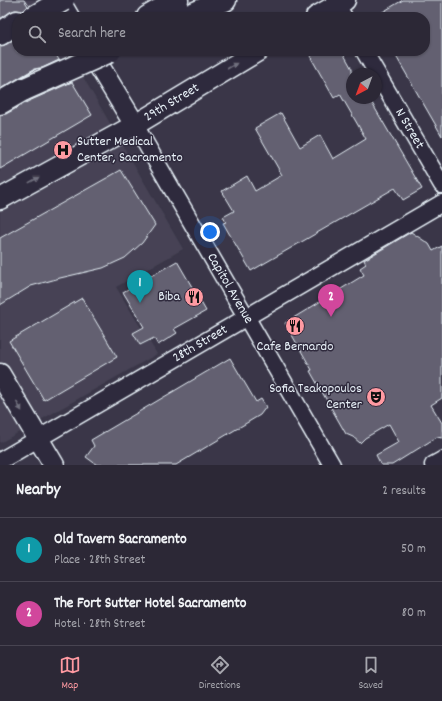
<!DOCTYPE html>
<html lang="en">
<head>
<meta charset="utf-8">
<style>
	:root { --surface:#2c2836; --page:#383442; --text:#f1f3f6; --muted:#a6a6ad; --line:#484451; --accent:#ff9aa2 }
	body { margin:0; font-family:Dekko,sans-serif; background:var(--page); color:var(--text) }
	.compass { position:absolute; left:346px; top:68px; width:36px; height:36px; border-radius:50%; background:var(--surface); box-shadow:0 1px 3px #0004; rotate:221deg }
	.you { position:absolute; left:210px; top:232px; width:14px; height:14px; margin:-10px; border:3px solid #fff; border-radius:50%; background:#1a73e8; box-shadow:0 0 0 6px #1a73e833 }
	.badge { display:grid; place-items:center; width:26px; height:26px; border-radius:50%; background:var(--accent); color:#fff; font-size:13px; font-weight:700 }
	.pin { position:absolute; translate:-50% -33px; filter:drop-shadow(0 1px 2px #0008) }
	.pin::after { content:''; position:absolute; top:21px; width:14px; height:12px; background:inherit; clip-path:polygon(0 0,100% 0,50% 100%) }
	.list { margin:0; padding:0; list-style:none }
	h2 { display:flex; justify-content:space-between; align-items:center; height:52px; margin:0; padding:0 16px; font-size:17px }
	h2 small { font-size:13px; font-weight:400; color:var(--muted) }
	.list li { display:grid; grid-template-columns:26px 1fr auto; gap:12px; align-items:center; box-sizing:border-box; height:64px; padding:0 16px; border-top:1px solid var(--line) }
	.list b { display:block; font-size:15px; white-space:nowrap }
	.list p { margin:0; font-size:13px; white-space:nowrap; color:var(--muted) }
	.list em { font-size:13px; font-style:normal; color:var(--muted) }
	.icon { flex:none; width:22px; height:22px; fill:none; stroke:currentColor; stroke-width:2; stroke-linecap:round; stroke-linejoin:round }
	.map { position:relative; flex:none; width:442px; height:465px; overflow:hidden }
	.search { position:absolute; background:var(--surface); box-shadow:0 1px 3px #0004; left:12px; right:12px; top:12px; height:44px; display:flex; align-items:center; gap:10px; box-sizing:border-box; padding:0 14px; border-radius:16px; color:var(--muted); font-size:15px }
	.sheet { height:180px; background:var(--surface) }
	nav { display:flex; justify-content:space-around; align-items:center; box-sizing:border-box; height:56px; border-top:1px solid var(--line); background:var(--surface); font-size:11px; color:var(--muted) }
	nav a { display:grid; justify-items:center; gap:2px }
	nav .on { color:var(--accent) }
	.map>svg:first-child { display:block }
</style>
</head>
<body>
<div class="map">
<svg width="442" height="465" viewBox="0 0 442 465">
	<rect width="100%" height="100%" fill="#3a3648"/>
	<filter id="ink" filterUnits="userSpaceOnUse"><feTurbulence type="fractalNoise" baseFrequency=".025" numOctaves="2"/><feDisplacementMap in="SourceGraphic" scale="8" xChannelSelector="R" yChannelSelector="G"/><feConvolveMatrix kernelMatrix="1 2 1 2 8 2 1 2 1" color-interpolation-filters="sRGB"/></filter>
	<g filter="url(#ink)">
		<!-- built -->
		<path fill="#464354" d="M0,0H38L48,17H17V51H68L183,249L116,287L157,354L0,443Z"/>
		<!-- building -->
		<g fill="#636171" stroke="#e8f1f8">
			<path d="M0,0H24L28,6L23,11L15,10L10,12L0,19Z"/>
			<path d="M403,0H442V136L393,51H425V17H374Z"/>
			<path d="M17,37V51H54L59,60L42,68L34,69L0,89V46L7,44Z"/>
			<path d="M319,51H342L352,69V98H369L422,189L403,200L395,188L251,271L223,223L226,222L223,217L234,211L222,191L247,176L255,191L282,175L255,128L281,113L300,147L320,135L333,159L366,139L340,94L334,98L310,56Z"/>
			<path d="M72,82L92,115L0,169V115L6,114L29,101Z"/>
			<path d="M121,170L155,225L142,243L125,258L103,268L60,278L31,286L0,305V238Z"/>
			<path d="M411,232L429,244L433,251L442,246V398L431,405L442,423V438L437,437L392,465H381L376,455L399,442L389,424L365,438L360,443L353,437L346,434L310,371L312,370L285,323L364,275L360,268L366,264L364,260Z"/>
			<path d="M177,261L206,311L174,329L177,333L158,345L154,338L140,345L133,333L144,327L123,292Z"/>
			<path d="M82,298L117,357L44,400L9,341Z"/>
			<path d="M230,358L256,402L261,399L266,407L260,415L176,465H97L86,457L94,446L91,440Z"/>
		</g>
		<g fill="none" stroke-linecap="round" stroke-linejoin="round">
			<defs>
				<g id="minor">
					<path d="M334,0L344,17"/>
					<path id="s1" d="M364,51L442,185"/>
					<path id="s2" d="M135,125L332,465"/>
					<path id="s3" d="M0,461L442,203"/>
					<path d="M433,465L442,460"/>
				</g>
				<g id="major">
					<path d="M59,0L69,17"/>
					<path d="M316,17L345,0"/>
					<path d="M90,51L135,125"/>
					<path id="s4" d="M0,199L135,125L258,51"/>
					<path d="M0,374L54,465"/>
				</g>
				<g id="highway">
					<path d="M337,5L339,0"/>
					<path d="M148,17L177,0"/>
					<path d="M186,17L225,0"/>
					<path d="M0,34L17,22"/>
					<path d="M0,103L40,80"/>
				</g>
			</defs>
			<!-- minor casing -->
			<use href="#minor" stroke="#e8f1f8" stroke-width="19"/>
			<!-- major casing -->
			<use href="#major" stroke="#e8f1f8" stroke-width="23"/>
			<!-- highway casing -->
			<use href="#highway" stroke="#e8f1f8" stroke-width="25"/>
			<!-- minor -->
			<use href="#minor" stroke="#2f2a3d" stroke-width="16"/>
			<!-- major -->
			<use href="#major" stroke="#2f2a3d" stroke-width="20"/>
			<!-- highway -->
			<use href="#highway" stroke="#2f2a3d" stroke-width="22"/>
			<defs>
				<g id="highway-bridge">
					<path d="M34,17L63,0"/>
					<path d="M25,89L110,51"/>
				</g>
			</defs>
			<!-- highway-bridge casing -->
			<use href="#highway-bridge" stroke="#e8f1f8" stroke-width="25" stroke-linecap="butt"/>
			<!-- highway-bridge -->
			<use href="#highway-bridge" stroke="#2f2a3d" stroke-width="22"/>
		</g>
		<!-- one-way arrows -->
		<defs><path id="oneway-solid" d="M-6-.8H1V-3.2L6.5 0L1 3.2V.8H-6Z"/></defs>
		<g fill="#70707e">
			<use href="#oneway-solid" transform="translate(232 66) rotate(-30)"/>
			<use href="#oneway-solid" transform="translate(34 180) rotate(-29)"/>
			<use href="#oneway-solid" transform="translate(19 406) rotate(60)"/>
		</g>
	</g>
	<!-- icons -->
	<defs>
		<symbol id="hospital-disc" viewBox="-11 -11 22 22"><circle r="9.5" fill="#ff9aa2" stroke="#2f2a3d"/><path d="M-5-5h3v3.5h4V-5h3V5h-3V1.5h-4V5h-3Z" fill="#111"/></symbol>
		<symbol id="restaurant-disc" viewBox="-11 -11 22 22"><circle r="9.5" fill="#ff9aa2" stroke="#2f2a3d"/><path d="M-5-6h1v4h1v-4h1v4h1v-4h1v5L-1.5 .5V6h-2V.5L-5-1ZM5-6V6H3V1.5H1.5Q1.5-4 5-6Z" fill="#111"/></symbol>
		<symbol id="theatre-disc" viewBox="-11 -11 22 22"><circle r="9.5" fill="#ff9aa2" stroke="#2f2a3d"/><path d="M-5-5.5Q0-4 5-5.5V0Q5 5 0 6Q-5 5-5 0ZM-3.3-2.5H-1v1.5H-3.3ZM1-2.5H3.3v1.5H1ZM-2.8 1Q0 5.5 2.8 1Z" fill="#111"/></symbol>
	</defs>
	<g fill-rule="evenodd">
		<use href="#hospital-disc" x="52" y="139" width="22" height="22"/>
		<use href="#restaurant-disc" x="183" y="286" width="22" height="22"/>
		<use href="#restaurant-disc" x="284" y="315" width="22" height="22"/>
		<use href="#theatre-disc" x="365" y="386" width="22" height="22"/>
	</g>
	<g text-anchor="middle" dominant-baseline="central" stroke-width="3" stroke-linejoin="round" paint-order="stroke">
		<!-- street labels -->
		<g font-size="14" fill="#e8f1f8" stroke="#2f2a3d">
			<text stroke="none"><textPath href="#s4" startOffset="197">29th Street</textPath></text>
			<text stroke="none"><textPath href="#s1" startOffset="90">N Street</textPath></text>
			<text stroke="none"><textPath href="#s2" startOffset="189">Capitol Avenue</textPath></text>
			<text stroke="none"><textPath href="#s3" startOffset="232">28th Street</textPath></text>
		</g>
		<!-- poi labels -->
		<g font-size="14" fill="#e8f1f8" stroke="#2f2a3d" text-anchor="end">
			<text x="77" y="142" text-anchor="start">Sutter Medical<tspan x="77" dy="16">Center, Sacramento</tspan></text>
			<text x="180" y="297">Biba</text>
			<text x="295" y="347" text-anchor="middle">Cafe Bernardo</text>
			<text x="362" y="389">Sofia Tsakopoulos<tspan x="362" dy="16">Center</tspan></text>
		</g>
	</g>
</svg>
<svg class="compass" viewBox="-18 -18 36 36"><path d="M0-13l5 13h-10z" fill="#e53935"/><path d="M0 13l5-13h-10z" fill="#a6a6ad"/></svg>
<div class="you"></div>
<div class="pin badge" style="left:140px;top:303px;background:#0f9aa8">1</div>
<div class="pin badge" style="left:331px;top:317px;background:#d1479c">2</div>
<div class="search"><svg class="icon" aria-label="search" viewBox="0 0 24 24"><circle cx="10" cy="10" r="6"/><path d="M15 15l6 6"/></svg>Search here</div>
</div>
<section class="sheet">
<h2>Nearby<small>2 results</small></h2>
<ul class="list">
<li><span class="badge" style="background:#0f9aa8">1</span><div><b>Old Tavern Sacramento</b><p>Place · 28th Street</p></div><em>50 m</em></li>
<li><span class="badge" style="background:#d1479c">2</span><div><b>The Fort Sutter Hotel Sacramento</b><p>Hotel · 28th Street</p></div><em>80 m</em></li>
</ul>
</section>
<nav>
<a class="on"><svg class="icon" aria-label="map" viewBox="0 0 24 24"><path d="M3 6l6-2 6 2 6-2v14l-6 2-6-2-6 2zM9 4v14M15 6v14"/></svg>Map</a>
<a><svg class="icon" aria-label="directions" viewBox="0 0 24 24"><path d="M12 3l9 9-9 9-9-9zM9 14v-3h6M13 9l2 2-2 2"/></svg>Directions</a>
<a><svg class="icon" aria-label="saved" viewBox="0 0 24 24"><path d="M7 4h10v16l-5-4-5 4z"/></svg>Saved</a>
</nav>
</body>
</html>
